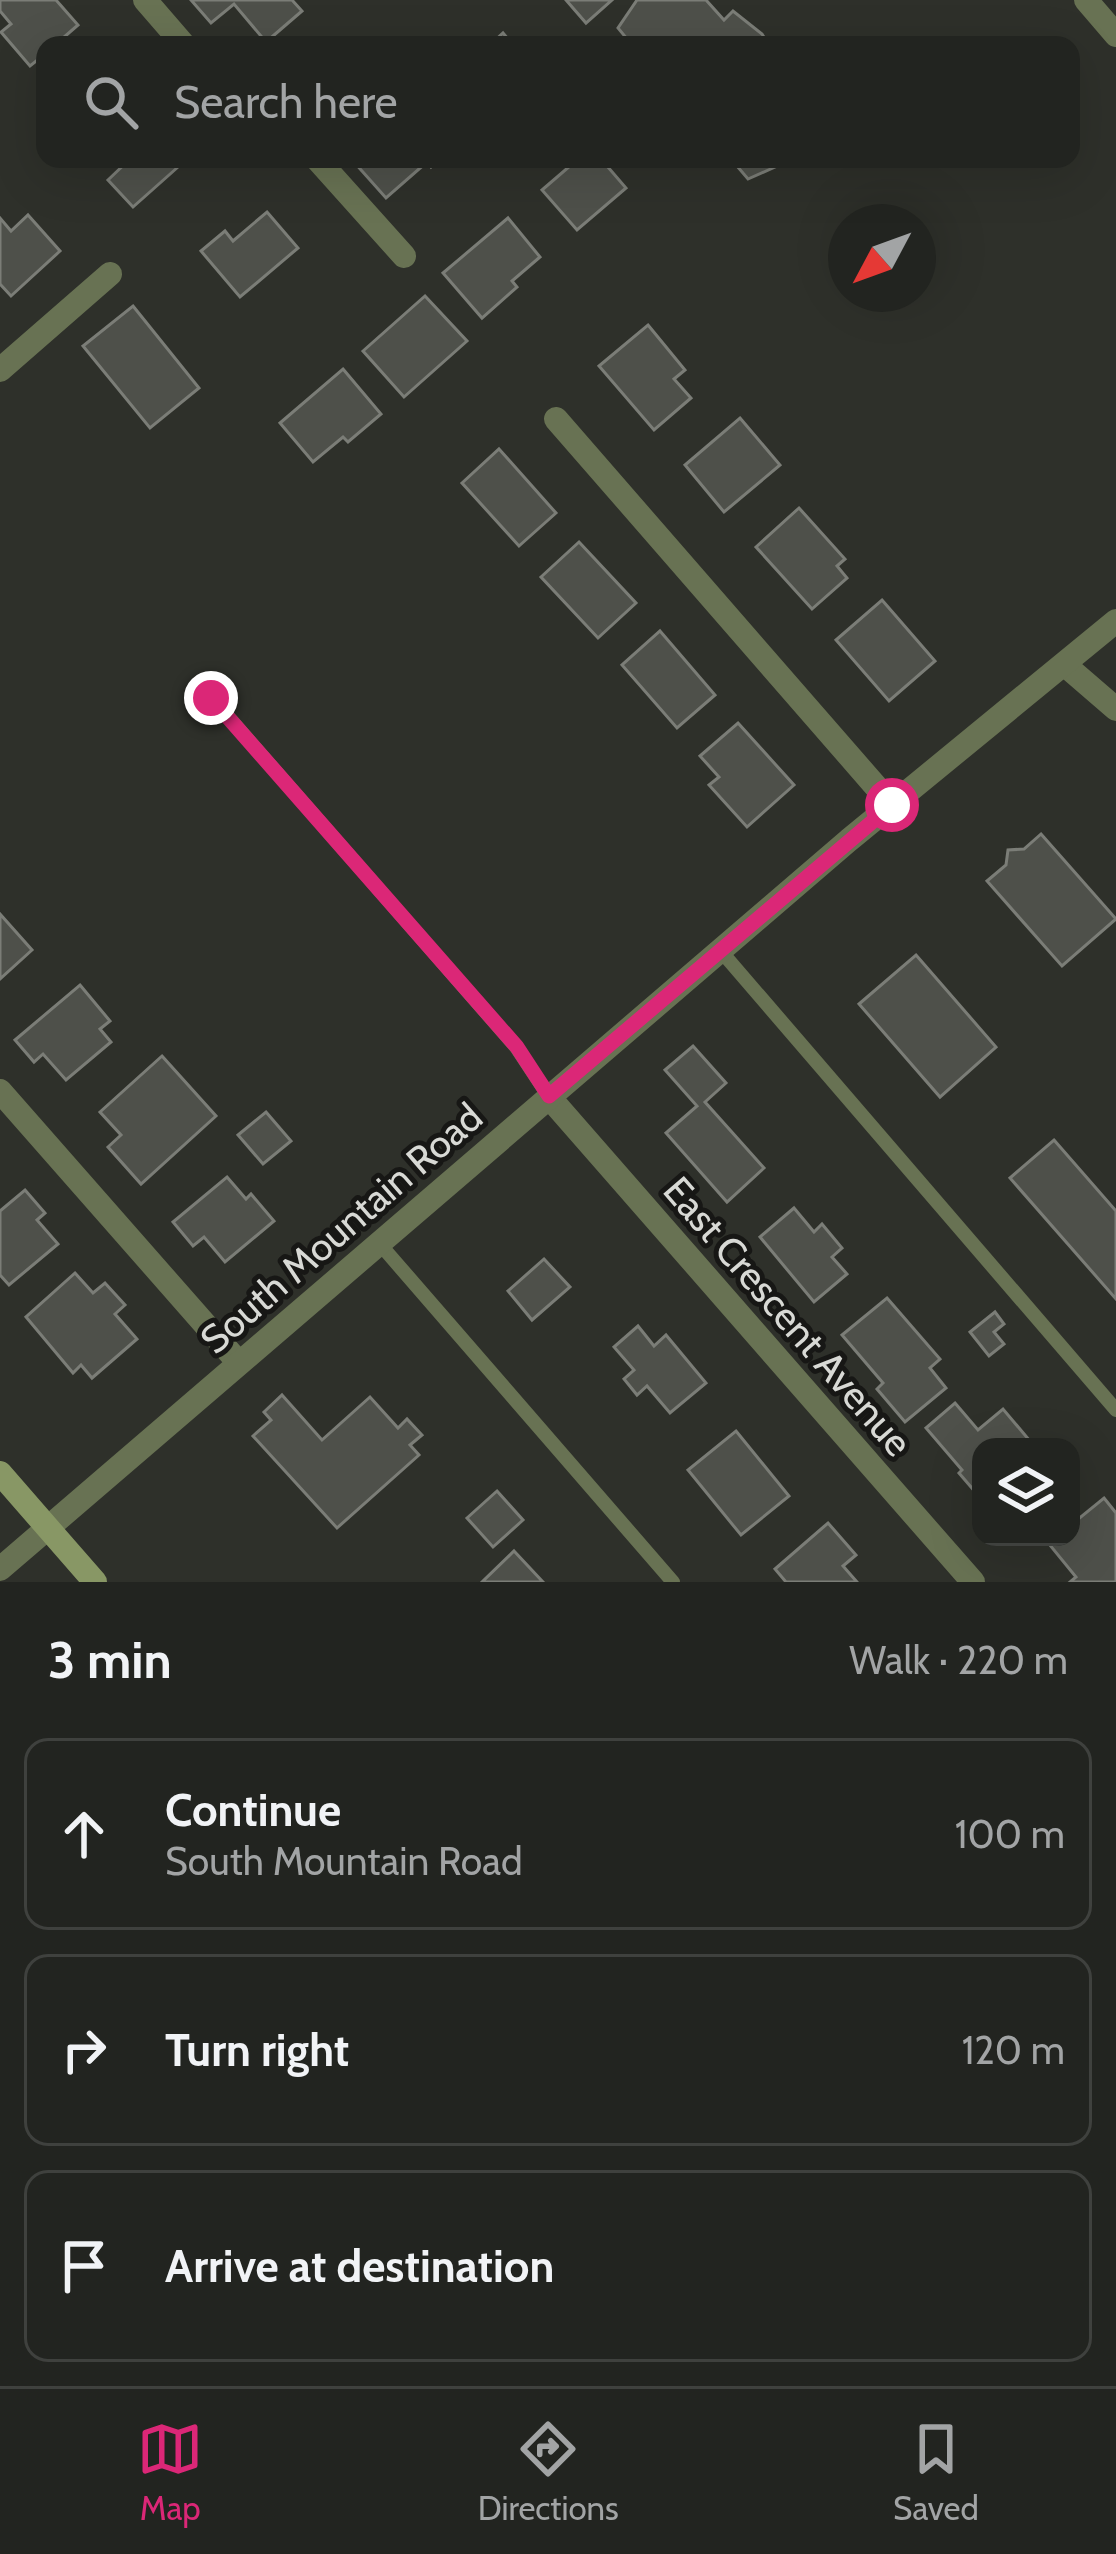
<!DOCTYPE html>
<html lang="en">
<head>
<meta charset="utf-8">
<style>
	:root { --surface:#222420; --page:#2a2c29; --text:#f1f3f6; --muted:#a2a4a5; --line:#3f413e; --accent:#db2777 }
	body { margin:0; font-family:Cabin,sans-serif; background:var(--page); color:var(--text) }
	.controls { position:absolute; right:36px; bottom:36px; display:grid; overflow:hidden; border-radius:24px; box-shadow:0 12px 48px #0002 }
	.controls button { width:108px; height:108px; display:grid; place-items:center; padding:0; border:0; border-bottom:3px solid var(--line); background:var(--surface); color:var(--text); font:60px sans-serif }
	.compass { position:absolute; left:828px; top:204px; width:108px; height:108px; border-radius:50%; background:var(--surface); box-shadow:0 12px 48px #0002; rotate:229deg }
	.stop { position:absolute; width:36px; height:36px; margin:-27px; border:9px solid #db2777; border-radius:50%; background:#fff }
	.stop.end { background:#db2777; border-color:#fff; box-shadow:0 3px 12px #0008 }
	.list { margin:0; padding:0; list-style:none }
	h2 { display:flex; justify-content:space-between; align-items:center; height:156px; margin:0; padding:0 48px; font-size:51px }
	h2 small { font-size:39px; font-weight:400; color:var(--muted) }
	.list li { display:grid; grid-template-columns:78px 1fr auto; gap:36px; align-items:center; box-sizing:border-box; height:192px; margin:0 24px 24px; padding:0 24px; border:3px solid var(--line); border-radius:24px }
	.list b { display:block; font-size:45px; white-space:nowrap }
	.list p { margin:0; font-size:39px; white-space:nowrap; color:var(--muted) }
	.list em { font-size:39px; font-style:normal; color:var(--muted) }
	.icon { flex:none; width:66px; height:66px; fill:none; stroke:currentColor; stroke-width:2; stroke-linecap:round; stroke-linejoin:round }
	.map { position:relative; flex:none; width:1116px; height:1582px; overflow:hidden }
	.search { position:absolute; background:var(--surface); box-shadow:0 12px 48px #0002; left:36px; right:36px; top:36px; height:132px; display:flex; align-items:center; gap:30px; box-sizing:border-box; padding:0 42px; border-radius:24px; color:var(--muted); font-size:45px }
	.sheet { height:804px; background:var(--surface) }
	nav { display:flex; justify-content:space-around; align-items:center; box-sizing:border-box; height:168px; border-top:3px solid var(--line); background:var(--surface); font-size:33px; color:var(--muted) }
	nav a { display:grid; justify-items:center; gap:6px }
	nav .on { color:var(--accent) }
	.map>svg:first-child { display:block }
</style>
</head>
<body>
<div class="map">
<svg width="1116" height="1582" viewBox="0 0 1116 1582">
	<rect width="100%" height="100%" fill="#2e302a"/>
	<!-- building -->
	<g fill="#4e504a" stroke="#7b7d77" stroke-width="3">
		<path d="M0,0H56L78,25L55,45H45V54L30,66L1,32L11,24L0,11Z"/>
		<path d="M191,0H292L302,11L266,42L234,4L211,23Z"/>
		<path d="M566,0H612L586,23Z"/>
		<path d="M637,0H706L724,20L733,11L762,34L769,45H632L618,28Z"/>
		<path d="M503,33L513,45H490Z"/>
		<path d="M187,159L133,207L108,180L130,159Z"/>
		<path d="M357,159H440L431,167L427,162L386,198L354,162Z"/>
		<path d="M578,159H601L626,188L577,230L542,190Z"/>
		<path d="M731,159H793L748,179Z"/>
		<path d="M267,212L298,248L240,297L201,251L225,231L233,241Z"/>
		<path d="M28,215L60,251L11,296L0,284V218L11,231Z"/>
		<path d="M508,218L540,257L512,281L517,287L482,318L443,273Z"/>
		<path d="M425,296L467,341L404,397L363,351Z"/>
		<path d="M133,306L199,388L150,428L83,346Z"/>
		<path d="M648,325L685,370L674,379L691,398L654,430L599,366Z"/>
		<path d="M343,369L381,414L348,442L343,437L313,462L280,423Z"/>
		<path d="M740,418L780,465L724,512L685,465Z"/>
		<path d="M499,449L556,513L519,546L462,483Z"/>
		<path d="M799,508L845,559L837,566L847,578L812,609L756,547Z"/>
		<path d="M579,542L636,603L598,638L541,577Z"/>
		<path d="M882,600L935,661L889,701L836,640Z"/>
		<path d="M660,631L715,695L677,728L622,665Z"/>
		<path d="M738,723L794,785L747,827L709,785L719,777L700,756Z"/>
		<path d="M1041,834L1116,919L1062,966L987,881L1006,865L1008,850L1024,849Z"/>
		<path d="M0,914L32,950L0,979Z"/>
		<path d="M916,955L996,1047L940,1097L859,1004Z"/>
		<path d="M80,985L110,1021L100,1029L111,1042L66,1080L43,1054L34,1062L15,1040Z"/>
		<path d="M693,1046L726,1083L705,1102L764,1168L727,1202L666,1133L697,1106L665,1070Z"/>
		<path d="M162,1056L216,1116L141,1184L108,1147L121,1135L100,1112Z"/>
		<path d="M266,1112L291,1141L263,1164L238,1135Z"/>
		<path d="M1054,1140L1116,1211V1299L1010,1178Z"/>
		<path d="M227,1177L246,1199L251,1194L274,1221L225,1262L204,1237L193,1246L173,1222Z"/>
		<path d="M25,1190L45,1213L37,1220L58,1244L9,1285L0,1275V1211Z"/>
		<path d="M794,1208L814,1232L822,1224L842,1248L832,1257L847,1274L814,1302L760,1237Z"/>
		<path d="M544,1259L570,1287L532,1320L508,1291Z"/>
		<path d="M75,1273L93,1293L105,1283L125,1305L115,1314L137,1339L92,1378L81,1365L73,1373L26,1317Z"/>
		<path d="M887,1298L940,1359L930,1368L946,1388L905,1422L877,1389L883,1383L842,1335Z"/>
		<path d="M995,1312L1004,1324L994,1332L1004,1344L989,1356L970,1332Z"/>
		<path d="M638,1326L654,1346L666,1335L706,1383L670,1413L647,1386L637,1395L624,1379L634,1370L614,1347Z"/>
		<path d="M282,1395L322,1440L370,1397L398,1428L407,1419L422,1435L410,1445L419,1455L337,1528L253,1436L271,1420L264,1412Z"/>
		<path d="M955,1403L978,1430L1003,1409L1035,1447H981V1490L977,1494L959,1473L962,1470L926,1428Z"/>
		<path d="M736,1431L789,1496L741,1535L688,1470Z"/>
		<path d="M497,1491L523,1520L493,1547L467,1518Z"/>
		<path d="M1104,1498L1116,1513V1582H1070L1076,1577L1049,1544L1057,1537H1071V1525Z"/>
		<path d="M828,1523L856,1555L843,1566L857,1582H786L775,1569Z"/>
		<path d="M514,1551L543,1582H482Z"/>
	</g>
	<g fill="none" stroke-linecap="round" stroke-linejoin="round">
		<!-- service -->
		<g stroke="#687253" stroke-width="14">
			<path d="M211,697L516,1047L549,1097"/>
			<path d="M720,950L1116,1410"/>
			<path d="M379,1243L673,1582"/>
		</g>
		<!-- minor -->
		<g stroke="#687253" stroke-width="24">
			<path d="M145,0L184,45"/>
			<path d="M1086,0L1116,35"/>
			<path d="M317,159L404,256"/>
			<path d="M0,370L110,274"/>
			<path d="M556,419L892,805"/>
			<path d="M1065,665L1116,709"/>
			<path d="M0,1091L239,1363"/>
			<path d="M549,1097L973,1582"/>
			<path d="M0,1569L849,840L1116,621"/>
		</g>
		<!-- secondary -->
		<path stroke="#889765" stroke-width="24" d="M0,1473L95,1582"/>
	</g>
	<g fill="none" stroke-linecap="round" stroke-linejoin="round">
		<!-- route -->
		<path stroke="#db2777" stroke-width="15" d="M211,698L517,1047L549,1096L892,805"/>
	</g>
	<g text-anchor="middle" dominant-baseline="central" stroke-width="10" stroke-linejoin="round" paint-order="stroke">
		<!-- street labels -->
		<g font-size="39" fill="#d8d9d5" stroke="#171715">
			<text transform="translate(341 1228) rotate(-41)">South Mountain Road</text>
			<text transform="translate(788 1316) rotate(49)">East Crescent Avenue</text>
		</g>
	</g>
</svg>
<div class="controls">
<button><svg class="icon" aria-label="layers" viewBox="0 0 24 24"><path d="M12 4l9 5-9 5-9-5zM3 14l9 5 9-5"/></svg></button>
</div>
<svg class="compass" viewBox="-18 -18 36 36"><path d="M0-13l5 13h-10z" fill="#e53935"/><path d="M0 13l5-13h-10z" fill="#a2a4a5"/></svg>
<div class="stop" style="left:892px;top:805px"></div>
<div class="stop end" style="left:211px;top:698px"></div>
<div class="search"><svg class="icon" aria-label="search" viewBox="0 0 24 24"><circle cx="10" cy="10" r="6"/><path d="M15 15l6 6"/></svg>Search here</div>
</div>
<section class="sheet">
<h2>3 min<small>Walk · 220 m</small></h2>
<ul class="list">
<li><svg class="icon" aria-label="ahead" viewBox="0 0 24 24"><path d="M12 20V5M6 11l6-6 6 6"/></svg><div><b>Continue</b><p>South Mountain Road</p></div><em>100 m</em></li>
<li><svg class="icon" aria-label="right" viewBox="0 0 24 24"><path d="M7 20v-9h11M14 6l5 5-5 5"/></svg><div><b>Turn right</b></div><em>120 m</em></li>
<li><svg class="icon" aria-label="arrive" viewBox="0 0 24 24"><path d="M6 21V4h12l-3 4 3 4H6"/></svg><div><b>Arrive at destination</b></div></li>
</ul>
</section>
<nav>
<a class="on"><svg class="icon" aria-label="map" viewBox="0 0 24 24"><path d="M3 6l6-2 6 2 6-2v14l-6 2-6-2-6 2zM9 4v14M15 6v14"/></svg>Map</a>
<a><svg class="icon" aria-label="directions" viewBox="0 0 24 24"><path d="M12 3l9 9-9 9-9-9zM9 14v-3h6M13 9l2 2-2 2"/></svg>Directions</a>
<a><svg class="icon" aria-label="saved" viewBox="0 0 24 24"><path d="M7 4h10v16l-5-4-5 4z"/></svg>Saved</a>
</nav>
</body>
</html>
